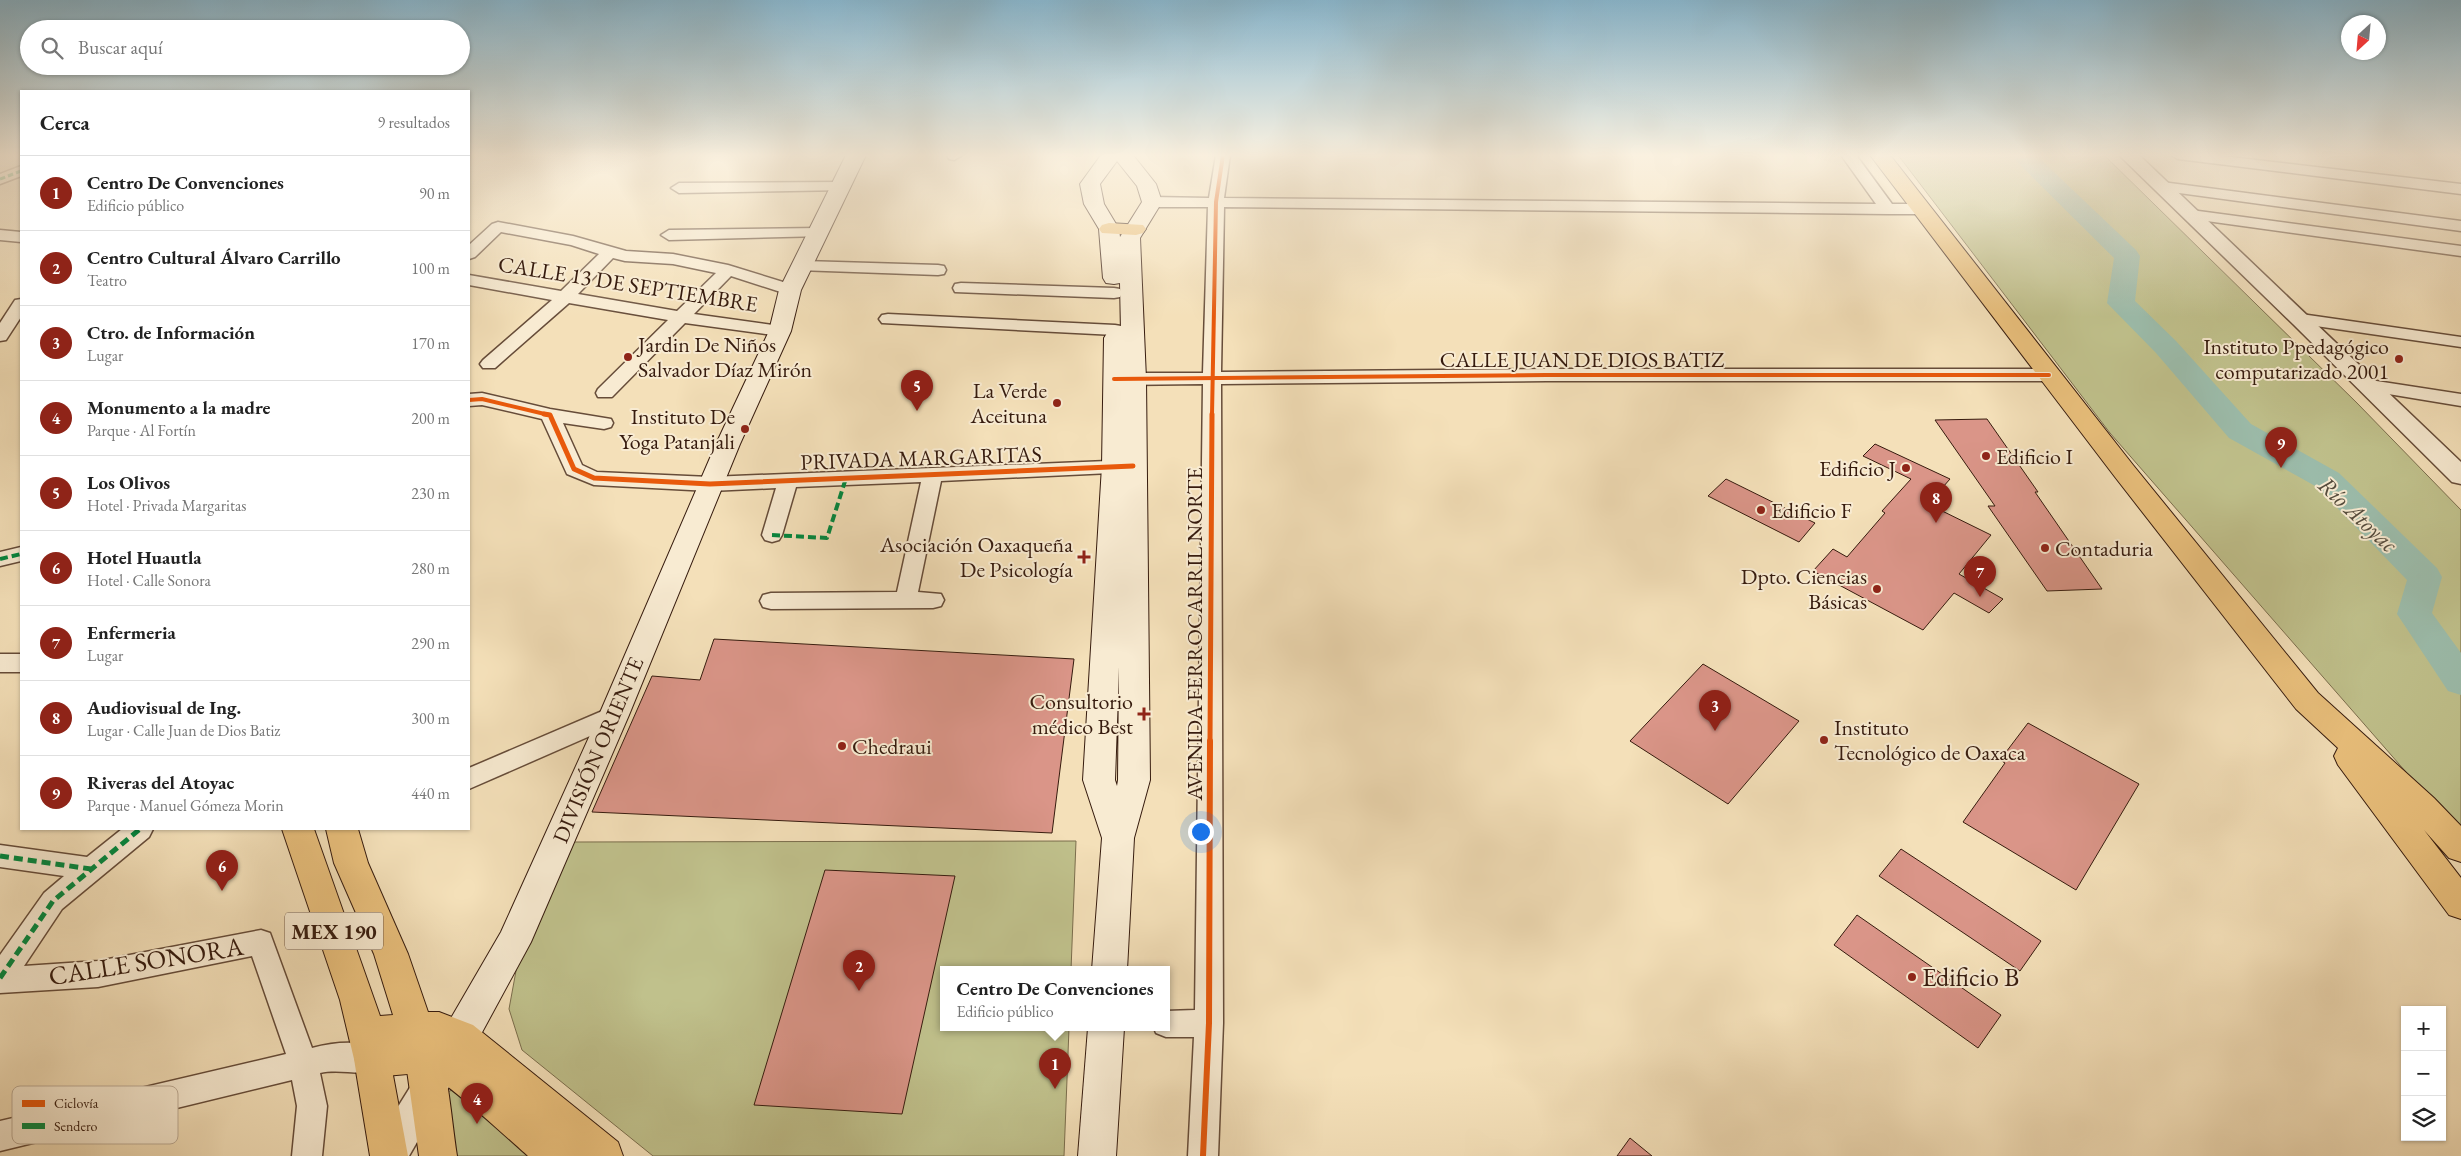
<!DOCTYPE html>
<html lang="es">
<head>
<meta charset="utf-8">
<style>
	:root { --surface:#fff; --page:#f6f6f6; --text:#222; --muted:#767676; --line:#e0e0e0; --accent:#8f2418 }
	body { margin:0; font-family:"EB Garamond",serif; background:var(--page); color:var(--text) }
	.controls { position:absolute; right:15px; bottom:15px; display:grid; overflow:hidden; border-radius:0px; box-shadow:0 1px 4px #0004 }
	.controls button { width:45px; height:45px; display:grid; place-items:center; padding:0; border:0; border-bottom:1px solid var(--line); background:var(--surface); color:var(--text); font:25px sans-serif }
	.compass { position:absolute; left:2341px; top:15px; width:45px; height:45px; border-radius:50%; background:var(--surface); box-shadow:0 1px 4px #0004; rotate:206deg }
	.you { position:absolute; left:1200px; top:831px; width:18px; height:18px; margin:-12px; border:4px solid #fff; border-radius:50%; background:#1a73e8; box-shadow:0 0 0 8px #1a73e833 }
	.badge { display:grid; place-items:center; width:32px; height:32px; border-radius:50%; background:var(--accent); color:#fff; font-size:16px; font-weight:700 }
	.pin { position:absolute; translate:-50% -41px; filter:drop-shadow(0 1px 2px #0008) }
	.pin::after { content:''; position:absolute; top:26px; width:18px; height:15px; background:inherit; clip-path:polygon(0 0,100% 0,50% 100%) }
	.popup { position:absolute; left:940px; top:966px; width:230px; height:65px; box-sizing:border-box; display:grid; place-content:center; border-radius:0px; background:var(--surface); filter:drop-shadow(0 1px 4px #0005); font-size:16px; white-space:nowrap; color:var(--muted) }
	.popup b { font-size:19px; color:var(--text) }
	.popup::after { content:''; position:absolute; left:50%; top:100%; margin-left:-10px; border:10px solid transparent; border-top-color:var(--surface) }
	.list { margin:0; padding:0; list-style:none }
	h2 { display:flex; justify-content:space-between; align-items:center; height:65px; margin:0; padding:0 20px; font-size:21px }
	h2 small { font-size:16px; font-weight:400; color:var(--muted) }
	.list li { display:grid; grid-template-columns:32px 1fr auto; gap:15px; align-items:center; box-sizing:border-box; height:75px; padding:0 20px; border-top:1px solid var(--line) }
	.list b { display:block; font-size:19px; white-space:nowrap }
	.list p { margin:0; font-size:16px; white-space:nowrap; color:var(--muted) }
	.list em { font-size:16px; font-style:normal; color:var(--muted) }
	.icon { flex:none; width:28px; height:28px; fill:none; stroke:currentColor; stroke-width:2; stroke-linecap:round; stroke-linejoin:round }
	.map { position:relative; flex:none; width:2461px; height:1156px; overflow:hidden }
	.search { position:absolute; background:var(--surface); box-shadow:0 1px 4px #0004; left:20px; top:20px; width:450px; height:55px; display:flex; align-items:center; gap:12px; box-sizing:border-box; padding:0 18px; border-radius:28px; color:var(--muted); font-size:19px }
	.panel { position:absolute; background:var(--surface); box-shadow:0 1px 4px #0004; left:20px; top:90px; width:450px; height:740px; border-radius:0px }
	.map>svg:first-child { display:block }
</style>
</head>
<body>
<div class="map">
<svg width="2461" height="1156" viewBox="0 0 2461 1156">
	<rect width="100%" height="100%" fill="#f4e0b9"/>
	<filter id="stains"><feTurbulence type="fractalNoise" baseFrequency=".004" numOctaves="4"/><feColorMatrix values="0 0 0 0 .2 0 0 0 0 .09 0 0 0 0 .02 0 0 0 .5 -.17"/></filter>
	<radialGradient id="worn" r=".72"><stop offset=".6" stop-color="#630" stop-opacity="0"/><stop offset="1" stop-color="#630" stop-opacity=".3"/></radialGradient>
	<!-- green -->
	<g fill="#c0c18c" stroke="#7b6e4d">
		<path d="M1898,155H2104L2357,403L2461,510V835L2110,433Z"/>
		<path d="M1076,841L1071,970H944V1028H1069L1064,1156H653L522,1050L509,1009L518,960L571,842Z"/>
		<path d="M457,1088L543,1156H453L445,1093Z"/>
	</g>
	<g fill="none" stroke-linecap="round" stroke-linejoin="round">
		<!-- river -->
		<path fill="#9cbdac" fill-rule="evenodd" d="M2010,155H2036L2136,250L2140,256L2135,301L2176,341L2251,424L2339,473L2437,568L2442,577L2432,613L2461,653V695L2448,691L2397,614L2407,580L2317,487L2229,438L2156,353L2107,303L2114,258Z"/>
	</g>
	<!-- building -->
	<g fill="#da9588" stroke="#361b0e">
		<path d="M1987,419L2038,492H2035L2102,589L2047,591L1988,506H1995L1935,420Z"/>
		<path d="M1875,444L1950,479L1928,504L1991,535L1959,574L2003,599L1989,613L1954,593L1923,630L1813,571L1833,549L1847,557L1885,513L1882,511L1911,479L1863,456Z"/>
		<path d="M1726,479L1815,523L1799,542L1708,496Z"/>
		<path d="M714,639L1074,659L1052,833L592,812L652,676L700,680Z"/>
		<path d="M1703,664L1799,721L1728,804L1630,741Z"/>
		<path d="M2028,723L2139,784L2076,890L1963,822L2005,763L2000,760Z"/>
		<path d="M1901,849L2041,941L2020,971L1879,876Z"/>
		<path d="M825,870L955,876L902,1114L754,1105Z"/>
		<path d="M1857,915L2001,1015L1978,1048L1834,945Z"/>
		<path d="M1630,1138L1652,1156H1617Z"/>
	</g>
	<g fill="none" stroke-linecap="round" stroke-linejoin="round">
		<defs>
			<g id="minor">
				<path d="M947,155H961V156L954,160L949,159Z"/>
				<path d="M1216,155H1230L1224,198L1876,204L1841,155H1856L1892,204H1923L1931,209L1923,214H1888L1224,207L1221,372L1546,369H2049L2055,371L2058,375L2055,379L2049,381H1546L1221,384L1223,1023L1218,1156H1188L1194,1037H1166L1156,1033L1154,1028H1166V1011L1195,1010L1203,384L1117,385L1111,383L1108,379L1111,375L1117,373H1203L1208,207H1152L1144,202L1152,197L1209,198Z"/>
				<path d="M2171,155H2214L2461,184V194L2178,159Z"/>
				<path d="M21,166V176L0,184V174Z"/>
				<path d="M841,182L849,187L846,190L679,193L671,188L679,183Z"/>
				<path d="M2162,182L2461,221V231L2157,190L2154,187L2157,184Z"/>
				<path d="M2191,210L2461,246V256L2185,218L2183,215Z"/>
				<path d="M498,222L573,236L626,251L673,254L728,265L796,286L798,290L796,294L790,295L731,276L694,314L780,326L786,327L789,331L786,335L780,336L685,323L612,397H598L596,393L598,389L668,320L569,303L495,368H483L480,364L483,360L552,300L469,285V275L561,291L599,254L571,245L501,232L475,257L469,259V245L492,224ZM613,258L625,261L673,264L716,273L677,311L578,294Z"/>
				<path d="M819,228L827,233L825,236L669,240L661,235L669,230Z"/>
				<path d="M0,230L21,232V242L0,240Z"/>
				<path d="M804,261L938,265L944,266L946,270L944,274L938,275L798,270L796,266L798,262Z"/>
				<path d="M961,283L1114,288L1120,289L1122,293L1120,297L1114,298L955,292L953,288L955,284Z"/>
				<path d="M21,299V317L6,340L0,341V323L15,300Z"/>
				<path d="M888,314L1115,325L1121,326L1124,330L1121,334L1115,335L882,323L879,319L882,315Z"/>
				<path d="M2301,314L2461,337V347L2295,323L2292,319L2295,315Z"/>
				<path d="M2370,380L2461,394V406L2364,390L2361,386L2364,382Z"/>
				<path d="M482,393L550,409L611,419L613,423L611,427L604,429L563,423L582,465L597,472L710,477L1132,460L1139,461L1142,466L1139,471L1132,472L941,481L918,592L941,594L944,600L941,606L933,608L771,609L763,607L760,601L763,595L771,593L897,592L921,482L796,487L782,535L779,540L772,542L765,540L762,535L776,488L710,491L594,485L567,474L542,419L482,405L469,406V394Z"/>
				<path d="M21,547V561L0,566V552Z"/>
				<rect x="0" y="654" width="21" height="18"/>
				<path d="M614,706L622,708L626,715L622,722L469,789V768Z"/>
				<path d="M122,829H153L149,837L62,909L24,966L98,961L261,930L270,933L312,1048C335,1042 360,1040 382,1049L386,1059L382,1069C362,1077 340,1068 320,1073L327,1106L322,1156H292L297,1106L292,1080L0,1151V1121L286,1054L252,956L98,987L0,993V955L44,893L64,876L0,867V845L87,857Z"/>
			</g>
			<g id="tertiary">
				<path d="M2119,155H2139L2461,462V484L2452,482L2293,324Z"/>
				<path d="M432,1068L445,1073L450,1085L409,1156H371L376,1142L419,1073Z"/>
			</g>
			<g id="secondary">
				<path d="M846,155H866L801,290L791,331L740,444L629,715L531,942L473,1049L460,1054L447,1049L442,1037L447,1025L501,932L599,715L716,444L769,331L779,290Z"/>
				<path d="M1101,155H1133L1156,184L1162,202L1140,238L1146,379L1150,780L1134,838L1127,970H1092L1102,838L1083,780L1102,466L1104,338L1107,333L1115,331L1121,333L1120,283L1114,284L1106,283L1103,278L1099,229L1084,204L1080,184ZM1117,161L1137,186L1142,202L1120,237L1119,229L1104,204L1100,184ZM1119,667L1118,780L1117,786L1115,780Z"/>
				<path d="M1088,1028H1124L1116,1156H1078Z"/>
			</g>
			<g id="primary">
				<path d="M1870,155H1890L2133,465L2318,693L2434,798L2461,826V862L2449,858L2424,830L2461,878V919L2449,915L2338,765L2334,756L2338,748L2296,709L2115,477Z"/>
				<path d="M1109,223L1143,225L1146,229L1143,233L1136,235L1102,233L1099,229L1102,225Z"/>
				<path d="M282,829H314L380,1016L393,1015L374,954L334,863L326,829H358L368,863L408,954L428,1012H439L473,1025L618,1142L623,1156H528C513,1143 441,1076 427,1074C404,1071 382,1081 359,1072L354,1059L340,1000Z"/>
			</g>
			<g id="trunk">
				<path d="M416,1012L429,1017C448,1060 450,1110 457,1156H419L405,1056L398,1029L403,1017Z"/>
				<path d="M372,1041L385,1046L390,1059L408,1156H370L354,1059L359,1046Z"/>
			</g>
		</defs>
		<!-- minor casing -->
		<use href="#minor" stroke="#664c39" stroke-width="3"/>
		<!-- tertiary casing -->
		<use href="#tertiary" stroke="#664c39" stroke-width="3"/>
		<!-- secondary casing -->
		<use href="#secondary" stroke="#361b0e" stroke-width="2"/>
		<!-- primary casing -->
		<use href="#primary" stroke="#361b0e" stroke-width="2"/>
		<!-- trunk casing -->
		<use href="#trunk" stroke="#361b0e" stroke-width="2"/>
		<!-- minor -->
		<use href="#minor" fill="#f8ebd2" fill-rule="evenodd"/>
		<!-- tertiary -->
		<use href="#tertiary" fill="#f8ebd2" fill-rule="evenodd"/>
		<!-- secondary -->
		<use href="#secondary" fill="#f8ebd2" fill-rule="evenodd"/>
		<!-- primary -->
		<use href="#primary" fill="#eac07c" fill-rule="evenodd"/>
		<!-- trunk -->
		<use href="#trunk" fill="#eac07c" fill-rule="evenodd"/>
		<!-- quiet-far2 -->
		<path stroke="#00873e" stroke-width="3" stroke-dasharray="5.5 3" stroke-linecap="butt" d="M0,179L21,171"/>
		<!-- quiet-far1 -->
		<g stroke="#00873e" stroke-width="4" stroke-dasharray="8 4" stroke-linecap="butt">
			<path d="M772,535L827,538L846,478"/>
			<path d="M0,559L21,554"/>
		</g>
		<!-- quiet -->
		<g stroke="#00873e" stroke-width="5" stroke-dasharray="9 5" stroke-linecap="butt">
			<path d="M0,856L91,869"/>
			<path d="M0,978L53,901L140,829"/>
		</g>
		<defs>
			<g id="cycleway-far2">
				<path d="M1114,379L1546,375H2049"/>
				<path d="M469,400L482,399L549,415"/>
				<path d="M1212,415L1216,202L1223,155"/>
			</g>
			<g id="cycleway-far1">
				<path d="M544,414L550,415L574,469L594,478L710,484L1133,466"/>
				<path d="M1210,743L1212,414"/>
			</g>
			<path id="cycleway" d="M1203,1156L1209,1023L1210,741"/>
		</defs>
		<!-- cycleway-far2 casing -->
		<use href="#cycleway-far2" stroke="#f8ebd2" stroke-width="6"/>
		<!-- cycleway-far1 casing -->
		<use href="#cycleway-far1" stroke="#f8ebd2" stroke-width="8"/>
		<!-- cycleway casing -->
		<use href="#cycleway" stroke="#f8ebd2" stroke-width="9"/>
		<!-- cycleway-far2 -->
		<use href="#cycleway-far2" stroke="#e8590c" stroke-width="4"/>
		<!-- cycleway-far1 -->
		<use href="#cycleway-far1" stroke="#e8590c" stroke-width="5"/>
		<!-- cycleway -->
		<use href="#cycleway" stroke="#e8590c" stroke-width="6"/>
	</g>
	<!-- sky -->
	<linearGradient id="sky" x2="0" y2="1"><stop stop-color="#89b8d0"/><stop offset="0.49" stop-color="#faf1e0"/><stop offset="1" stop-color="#faf1e0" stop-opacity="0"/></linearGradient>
	<rect width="2461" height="317" fill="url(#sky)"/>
	<!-- markers -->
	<g fill="#8f2418" stroke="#f8ebd2" stroke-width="2">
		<circle cx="628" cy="357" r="5"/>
		<circle cx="2399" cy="359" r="5"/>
		<circle cx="1057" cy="403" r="5"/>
		<circle cx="745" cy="429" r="5"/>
		<circle cx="1986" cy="456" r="5"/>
		<circle cx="1906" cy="468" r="5"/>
		<circle cx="1761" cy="510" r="5"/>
		<circle cx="2045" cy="548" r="5"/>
		<path d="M1081.5 549.5h5v5h5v5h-5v5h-5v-5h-5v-5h5z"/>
		<circle cx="1877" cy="589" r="5"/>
		<path d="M1141.5 706.5h5v5h5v5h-5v5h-5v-5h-5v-5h5z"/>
		<circle cx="1824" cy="740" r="5"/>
		<circle cx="842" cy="746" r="5"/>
		<circle cx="1912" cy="977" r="5"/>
	</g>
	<g text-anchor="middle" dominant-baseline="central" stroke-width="4" stroke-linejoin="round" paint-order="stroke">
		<!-- shield labels -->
		<rect fill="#f8ebd2" stroke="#705949" stroke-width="1" x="285" y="912.5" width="98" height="37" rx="4"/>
		<g font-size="21" font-weight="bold" fill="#361b0e">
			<text x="334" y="931">MEX 190</text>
		</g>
		<!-- street labels -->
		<g font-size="22" fill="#361b0e" stroke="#f8ebd2">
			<text transform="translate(628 284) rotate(9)">CALLE 13 DE SEPTIEMBRE</text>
			<text x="1582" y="359">CALLE JUAN DE DIOS BATIZ</text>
			<text transform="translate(921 458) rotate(-2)">PRIVADA MARGARITAS</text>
			<text transform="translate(1194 634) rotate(-90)">AVENIDA FERROCARRIL NORTE</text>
			<text transform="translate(598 750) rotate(-67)">DIVISIÓN ORIENTE</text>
		</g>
		<!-- poi labels -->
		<g font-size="22" fill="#361b0e" stroke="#f8ebd2" text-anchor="end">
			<text x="638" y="344" text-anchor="start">Jardin De Niños<tspan x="638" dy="25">Salvador Díaz Mirón</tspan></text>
			<text x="2389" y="346">Instituto Ppedagógico<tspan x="2389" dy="25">computarizado 2001</tspan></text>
			<text x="1047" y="390">La Verde<tspan x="1047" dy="25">Aceituna</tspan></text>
			<text x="735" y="416">Instituto De<tspan x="735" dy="25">Yoga Patanjali</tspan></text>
			<text x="1996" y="456" text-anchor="start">Edificio I</text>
			<text x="1896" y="468">Edificio J</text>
			<text x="1771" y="510" text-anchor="start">Edificio F</text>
			<text x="1073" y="544">Asociación Oaxaqueña<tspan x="1073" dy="25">De Psicología</tspan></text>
			<text x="2055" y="548" text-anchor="start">Contaduria</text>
			<text x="1867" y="576">Dpto. Ciencias<tspan x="1867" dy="25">Básicas</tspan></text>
			<text x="1133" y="701">Consultorio<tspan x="1133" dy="25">médico Best</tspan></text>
			<text x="1834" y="727" text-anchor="start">Instituto<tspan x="1834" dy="25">Tecnológico de Oaxaca</tspan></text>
			<text x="852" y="746" text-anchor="start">Chedraui</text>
		</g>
		<!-- water labels -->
		<g font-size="24" font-style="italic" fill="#554c3d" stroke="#f8ebd2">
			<text transform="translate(2358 514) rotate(43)">Río Atoyac</text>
		</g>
		<!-- near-street labels -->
		<g font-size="26" fill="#361b0e" stroke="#f8ebd2">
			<text transform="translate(146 961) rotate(-9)">CALLE SONORA</text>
		</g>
		<!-- near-poi labels -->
		<g font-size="26" fill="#361b0e" stroke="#f8ebd2" text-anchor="start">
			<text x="1922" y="977">Edificio B</text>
		</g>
	</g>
	<!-- legend -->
	<rect x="12" y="1086" width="166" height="58" rx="8" fill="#f8ebd2" stroke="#bead97" stroke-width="1"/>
	<rect x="22" y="1100" width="23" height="7" fill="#e8590c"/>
	<rect x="22" y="1123" width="23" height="6" fill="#00873e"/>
	<g font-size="14" fill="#361b0e">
		<text x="54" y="1108">Ciclovía</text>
		<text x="54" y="1131">Sendero</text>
	</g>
	<rect width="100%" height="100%" filter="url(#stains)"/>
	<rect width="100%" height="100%" fill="url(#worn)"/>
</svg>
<div class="controls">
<button>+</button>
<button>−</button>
<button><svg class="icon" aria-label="layers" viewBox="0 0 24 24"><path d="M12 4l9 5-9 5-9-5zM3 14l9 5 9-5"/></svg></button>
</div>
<svg class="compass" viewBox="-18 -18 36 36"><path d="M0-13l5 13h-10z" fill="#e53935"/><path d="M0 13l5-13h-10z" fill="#767676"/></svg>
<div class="you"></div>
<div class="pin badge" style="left:1055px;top:1089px">1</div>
<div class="popup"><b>Centro De Convenciones</b>Edificio público</div>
<div class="pin badge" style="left:859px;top:991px">2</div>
<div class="pin badge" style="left:1715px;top:731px">3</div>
<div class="pin badge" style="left:477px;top:1124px">4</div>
<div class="pin badge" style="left:917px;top:411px">5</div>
<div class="pin badge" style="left:222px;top:891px">6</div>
<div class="pin badge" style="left:1980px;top:597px">7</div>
<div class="pin badge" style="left:1936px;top:523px">8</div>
<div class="pin badge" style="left:2281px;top:468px">9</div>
<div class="search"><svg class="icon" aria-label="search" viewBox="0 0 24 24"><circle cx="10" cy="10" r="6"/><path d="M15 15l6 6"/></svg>Buscar aquí</div>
<section class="panel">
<h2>Cerca<small>9 resultados</small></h2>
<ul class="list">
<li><span class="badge">1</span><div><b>Centro De Convenciones</b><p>Edificio público</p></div><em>90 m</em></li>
<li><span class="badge">2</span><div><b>Centro Cultural Álvaro Carrillo</b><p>Teatro</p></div><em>100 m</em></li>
<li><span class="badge">3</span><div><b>Ctro. de Información</b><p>Lugar</p></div><em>170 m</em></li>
<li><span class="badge">4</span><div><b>Monumento a la madre</b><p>Parque · Al Fortín</p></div><em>200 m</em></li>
<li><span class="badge">5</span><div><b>Los Olivos</b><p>Hotel · Privada Margaritas</p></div><em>230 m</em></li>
<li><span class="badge">6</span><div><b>Hotel Huautla</b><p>Hotel · Calle Sonora</p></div><em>280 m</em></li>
<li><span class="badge">7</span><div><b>Enfermeria</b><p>Lugar</p></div><em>290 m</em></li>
<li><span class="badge">8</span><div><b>Audiovisual de Ing.</b><p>Lugar · Calle Juan de Dios Batiz</p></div><em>300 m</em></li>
<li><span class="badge">9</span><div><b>Riveras del Atoyac</b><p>Parque · Manuel Gómeza Morin</p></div><em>440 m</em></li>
</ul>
</section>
</div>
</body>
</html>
